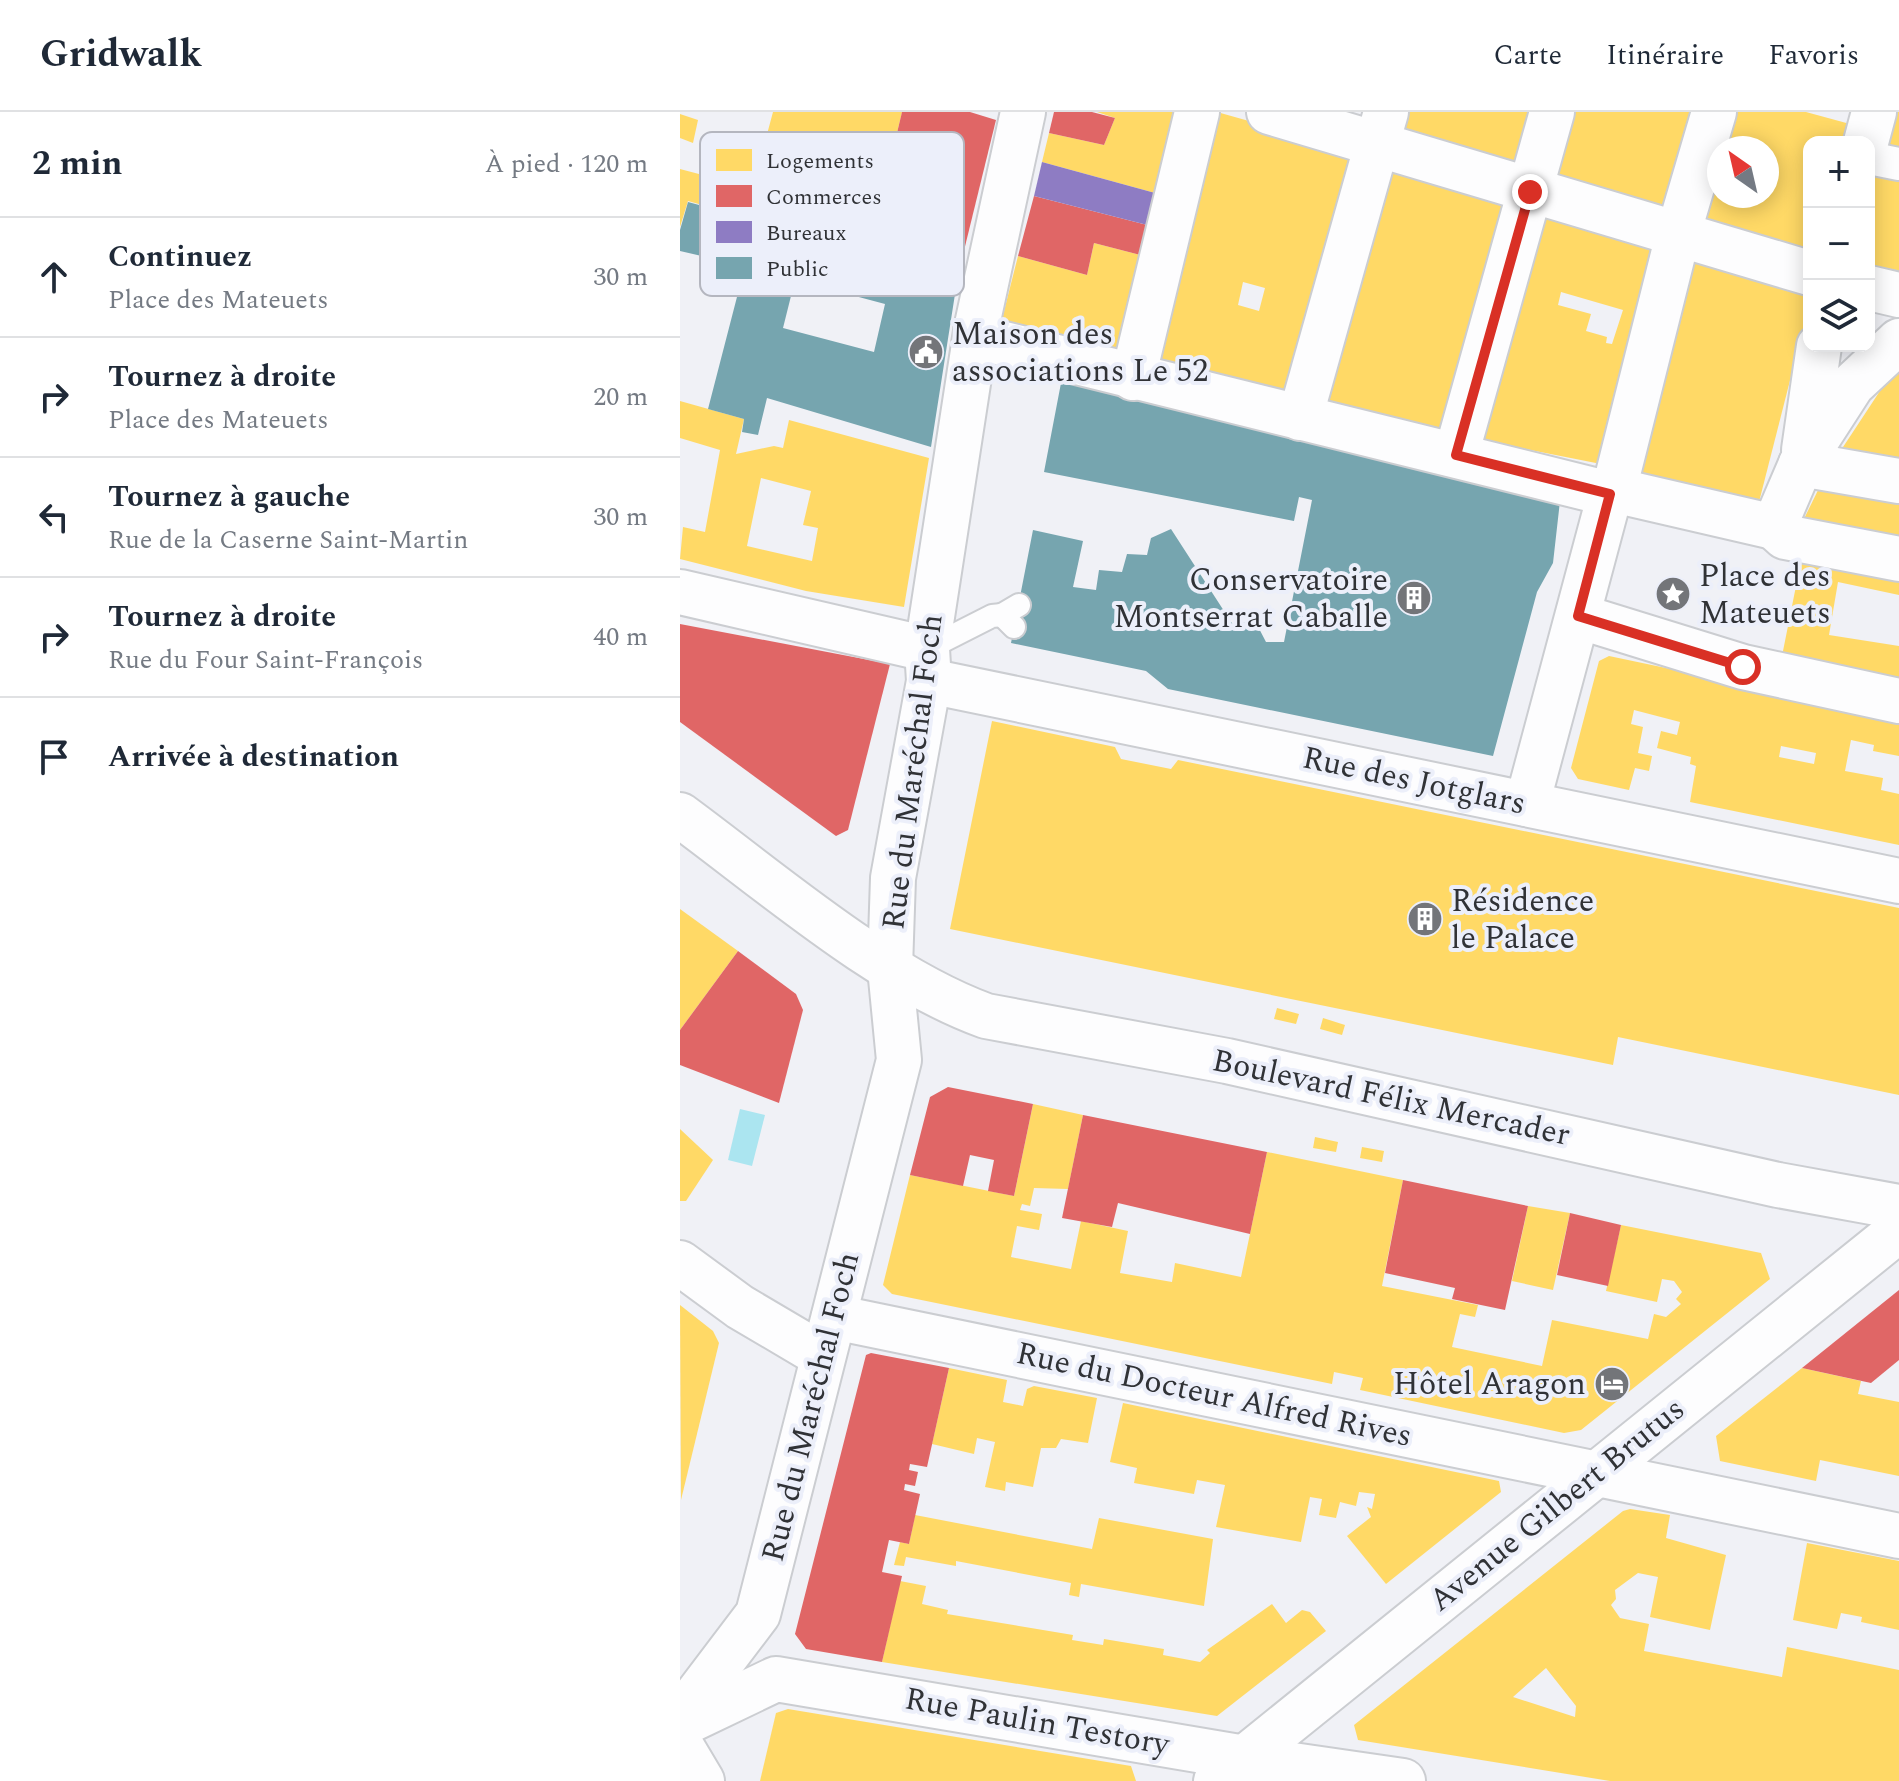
<!DOCTYPE html>
<html lang="fr">
<head>
<meta charset="utf-8">
<style>
	:root { --surface:#fff; --page:#f6f6f7; --text:#1f2937; --muted:#747a83; --line:#e0e1e3 }
	body { margin:0; font-family:Spectral,serif; background:var(--page); color:var(--text) }
	.controls { position:absolute; right:24px; top:24px; display:grid; overflow:hidden; border-radius:16px; box-shadow:0 4px 20px #0003 }
	.controls button { width:72px; height:72px; display:grid; place-items:center; padding:0; border:0; border-bottom:2px solid var(--line); background:var(--surface); color:var(--text); font:40px sans-serif }
	.compass { position:absolute; left:1027px; top:24px; width:72px; height:72px; border-radius:50%; background:var(--surface); box-shadow:0 4px 20px #0003; rotate:326deg }
	.stop { position:absolute; width:24px; height:24px; margin:-18px; border:6px solid #d93025; border-radius:50%; background:#fff }
	.stop.end { background:#d93025; border-color:#fff; box-shadow:0 2px 8px #0008 }
	.list { margin:0; padding:0; list-style:none }
	h2 { display:flex; justify-content:space-between; align-items:center; height:104px; margin:0; padding:0 32px; font-size:34px }
	h2 small { font-size:26px; font-weight:400; color:var(--muted) }
	.list li { display:grid; grid-template-columns:52px 1fr auto; gap:24px; align-items:center; box-sizing:border-box; height:120px; padding:0 32px; border-top:2px solid var(--line) }
	.list b { display:block; font-size:30px; white-space:nowrap }
	.list p { margin:0; font-size:26px; white-space:nowrap; color:var(--muted) }
	.list em { font-size:26px; font-style:normal; color:var(--muted) }
	.icon { flex:none; width:44px; height:44px; fill:none; stroke:currentColor; stroke-width:2; stroke-linecap:round; stroke-linejoin:round }
	.map { position:relative; flex:none; width:1219px; height:1669px; overflow:hidden }
	header { display:flex; align-items:center; gap:48px; box-sizing:border-box; height:112px; padding:0 40px; background:var(--surface); border-bottom:2px solid var(--line) }
	header strong { font-size:38px }
	nav { display:flex; gap:44px; margin-inline-start:auto; font-size:28px }
	main { display:flex }
	aside { flex:1; background:var(--surface) }
	.map>svg:first-child { display:block }
</style>
</head>
<body>
<header>
<strong>Gridwalk</strong>
<nav><a>Carte</a><a>Itinéraire</a><a>Favoris</a></nav>
</header>
<main>
<aside>
<h2>2 min<small>À pied · 120 m</small></h2>
<ul class="list">
<li><svg class="icon" aria-label="ahead" viewBox="0 0 24 24"><path d="M12 20V5M6 11l6-6 6 6"/></svg><div><b>Continuez</b><p>Place des Mateuets</p></div><em>30 m</em></li>
<li><svg class="icon" aria-label="right" viewBox="0 0 24 24"><path d="M7 20v-9h11M14 6l5 5-5 5"/></svg><div><b>Tournez à droite</b><p>Place des Mateuets</p></div><em>20 m</em></li>
<li><svg class="icon" aria-label="left" viewBox="0 0 24 24"><path d="M17 20v-9H6M10 6l-5 5 5 5"/></svg><div><b>Tournez à gauche</b><p>Rue de la Caserne Saint-Martin</p></div><em>30 m</em></li>
<li><svg class="icon" aria-label="right" viewBox="0 0 24 24"><path d="M7 20v-9h11M14 6l5 5-5 5"/></svg><div><b>Tournez à droite</b><p>Rue du Four Saint-François</p></div><em>40 m</em></li>
<li><svg class="icon" aria-label="arrive" viewBox="0 0 24 24"><path d="M6 21V4h12l-3 4 3 4H6"/></svg><div><b>Arrivée à destination</b></div></li>
</ul>
</aside>
<div class="map">
<svg width="1219" height="1669" viewBox="0 0 1219 1669">
	<rect width="100%" height="100%" fill="#f0f1f6"/>
	<!-- water -->
	<path fill="#abe5f0" d="M60,997L85,1003L72,1054L48,1048Z"/>
	<!-- homes -->
	<g fill="#ffd966" fill-rule="evenodd">
		<path d="M93,0H222L200,93L187,90L181,114L131,100L145,44L86,26Z"/>
		<path d="M417,0H506L486,84L362,50L369,21L424,33L435,6Z"/>
		<path d="M537,0L678,40L610,288L473,256ZM563,170L585,176L579,199L558,193Z"/>
		<path d="M721,0H852L836,61L714,26Z"/>
		<path d="M887,0H1021L990,105L866,71Z"/>
		<path d="M1045,0H1126L1181,15L1176,30H1129V143L1012,113ZM1039,36H1087V84H1039Z"/>
		<path d="M1209,0H1219V46L1198,40Z"/>
		<path d="M0,2L18,8L13,31L0,26Z"/>
		<path d="M707,48L834,86L766,321L642,294Z"/>
		<path d="M1195,51L1219,57V166L1189,159V72Z"/>
		<path d="M0,57L72,76L65,105L8,89L0,115Z"/>
		<path d="M860,95L986,127L926,353L795,327ZM881,180L943,198L932,232L926,231L927,225L906,219L911,202L878,193Z"/>
		<path d="M414,131L472,146L447,249L321,211L338,144L407,163Z"/>
		<path d="M1010,135L1129,173V194L1079,390L954,363Z"/>
		<path d="M1219,250V348L1161,338L1171,323Z"/>
		<path d="M0,289L64,307L56,342L94,334L103,336L109,308L249,346L224,495L126,479L0,447L3,415L25,420L40,338L0,326ZM81,366L131,379L123,413L138,416L132,449L67,434Z"/>
		<path d="M1145,364L1219,378V441L1117,421Z"/>
		<path d="M1124,434L1219,453V483L1158,470L1149,523L1219,534V568L1101,549Z"/>
		<path d="M929,544L1219,605V644L1193,639L1194,633L1171,628L1165,659L1203,666L1201,678L1219,682V733L1010,690L1016,654L1010,652L1011,645L977,636L981,619L997,623L1000,610L954,598L951,612L963,615L958,641L972,644L969,659L955,656L949,678L898,667L891,656L919,549ZM1101,634L1136,641L1134,652L1099,645Z"/>
		<path d="M312,609L435,635L441,647L491,657L498,648L1219,796V983L938,925L933,953L270,817Z"/>
		<path d="M0,797L58,839L0,918Z"/>
		<path d="M597,896L619,902L616,912L594,907Z"/>
		<path d="M643,906L665,913L662,923L640,917Z"/>
		<path d="M353,992L403,1003L388,1077L354,1076L350,1094L342,1092L340,1098L362,1102L359,1118L337,1114L331,1145L391,1157L401,1109L448,1119L440,1161L492,1170L495,1151L561,1165L587,1040L723,1068L702,1174L798,1193L795,1205L780,1202L772,1235L862,1254L872,1208L968,1227L974,1202L986,1205L1001,1192L996,1187L1002,1180L994,1169L982,1167L977,1190L926,1179L941,1113L1081,1141L1090,1167L901,1318L884,1321L680,1278L683,1266L654,1260L652,1272L212,1182L203,1173L230,1063L334,1084Z"/>
		<path d="M0,1017L33,1048L6,1089H0Z"/>
		<path d="M635,1025L658,1030L656,1040L633,1036Z"/>
		<path d="M682,1035L704,1039L702,1050L680,1046Z"/>
		<path d="M848,1094L890,1101L873,1178L832,1169Z"/>
		<path d="M0,1193L33,1219L39,1231L1,1388Z"/>
		<path d="M269,1256L327,1268L323,1290L343,1294L347,1277L354,1274L417,1286L408,1331L381,1327L376,1336H361L353,1375L326,1370L325,1379L305,1375L315,1330L297,1326L294,1342L252,1332Z"/>
		<path d="M1122,1256L1181,1269L1178,1282L1219,1290V1364L1140,1348L1136,1369L1040,1349L1036,1324Z"/>
		<path d="M443,1291L819,1369L821,1380L706,1472L667,1424L691,1405L687,1395L692,1397L695,1382L679,1380L676,1394L660,1390L656,1406L639,1403L642,1387L630,1385L621,1430L536,1415L545,1373L517,1368L514,1382L454,1371L457,1356L430,1350Z"/>
		<path d="M950,1397L990,1403L986,1426L1046,1443L1030,1518L970,1505L978,1465L958,1461L935,1478L936,1487L931,1493L940,1506L969,1512L964,1539L1102,1565L1107,1535L1219,1558V1669H930L678,1628L674,1613L943,1399ZM866,1556L896,1594L895,1605L833,1585Z"/>
		<path d="M235,1403L412,1437L419,1406L533,1427L524,1494L401,1472L399,1485L389,1483L391,1471L276,1449V1454L226,1445L224,1454L214,1453L220,1430L229,1432Z"/>
		<path d="M1127,1431L1219,1449V1518L1181,1510L1182,1505L1161,1501L1157,1517L1113,1508Z"/>
		<path d="M220,1469L246,1474L242,1492L268,1498L267,1502L393,1523L392,1528L423,1533L424,1527L484,1537L483,1543L520,1550L530,1541L527,1538L592,1492L606,1511L622,1498L630,1500L646,1519L537,1604L202,1550Z"/>
		<path d="M108,1597L451,1654L456,1669H80L96,1601Z"/>
	</g>
	<!-- shops -->
	<g fill="#e06666">
		<path d="M222,0H290L316,8L278,163L189,139Z"/>
		<path d="M374,0H412L435,6L424,33L369,21Z"/>
		<path d="M354,84L479,116L472,146L414,131L407,163L338,144Z"/>
		<path d="M0,512L210,552L168,718L156,724L0,610Z"/>
		<path d="M58,839L116,882L123,898L99,991L0,953V918Z"/>
		<path d="M268,975L353,992L334,1084L308,1079L314,1048L290,1043L283,1074L230,1063L250,985Z"/>
		<path d="M403,1003L587,1040L570,1122L438,1091L432,1115L382,1106Z"/>
		<path d="M723,1068L848,1094L825,1198L772,1187L775,1176L705,1161Z"/>
		<path d="M890,1101L941,1113L928,1174L877,1163Z"/>
		<path d="M1219,1178V1248L1191,1271L1122,1256Z"/>
		<path d="M191,1241L269,1256L247,1355L230,1352L229,1358L238,1360L235,1374L225,1372L224,1378L240,1382L229,1432L209,1428L202,1460L222,1464L202,1550L126,1537L115,1522L186,1243Z"/>
	</g>
	<!-- offices -->
	<path fill="#8e7cc3" d="M362,50L486,84L479,116L354,84Z"/>
	<!-- public -->
	<g fill="#76a5af" fill-rule="evenodd">
		<path d="M8,90L278,163L251,335L87,286L78,323L62,320L64,307L28,297L65,154L0,139V118ZM115,168L205,192L194,240L103,216Z"/>
		<path d="M381,271L505,292L880,389L873,451L857,480L813,644L488,577L466,559L331,531L353,418L403,429L393,475L416,478L419,458L442,460L447,442L467,443L471,426L491,417L555,516L573,505L586,530H604L632,388L619,385L614,409L364,360Z"/>
	</g>
	<g fill="none" stroke-linecap="round" stroke-linejoin="round">
		<defs>
			<g id="service">
				<path d="M334,515L322,503L339,493"/>
				<path d="M247,537L312,504L322,503"/>
			</g>
			<path id="pedestrian" d="M1189,46L1219,52"/>
			<g id="minor">
				<path d="M589,0L1129,161"/>
				<path d="M1186,30L1194,0"/>
				<path d="M1189,176L1219,183"/>
				<path d="M296,225L930,382L934,378L1094,415"/>
				<path d="M453,266L517,0"/>
				<path d="M620,306L706,0"/>
				<path d="M1124,338L1139,234"/>
				<path d="M776,343L872,0"/>
				<path d="M1121,352L1219,369"/>
				<path d="M934,378L999,119L1034,0"/>
				<path d="M1094,415L1121,352L1172,273L1219,229"/>
				<path d="M1094,415L1105,425L1219,447"/>
				<path d="M0,480L247,537"/>
				<path d="M898,504L1063,555L1219,589"/>
				<path d="M249,569L1219,769"/>
				<path d="M847,692L930,382"/>
				<path d="M210,856L213,766L249,569L247,537L297,213L343,0"/>
				<path d="M0,1151L60,1195L143,1244"/>
				<path d="M154,1205L1219,1424"/>
				<path d="M0,1613L96,1567L565,1646L723,1669"/>
				<path d="M536,1669L1219,1118"/>
			</g>
			<path id="tertiary" d="M0,1632L22,1669"/>
			<g id="secondary">
				<path d="M0,703C91,770 201,866 306,904L547,949L1098,1073L1219,1095"/>
				<path d="M0,1605L78,1502L219,948L210,856"/>
			</g>
		</defs>
		<!-- service casing -->
		<use href="#service" stroke="#cbcdd1" stroke-width="26"/>
		<!-- pedestrian casing -->
		<use href="#pedestrian" stroke="#cbcdd1" stroke-width="36"/>
		<!-- minor casing -->
		<use href="#minor" stroke="#cbcdd1" stroke-width="48"/>
		<!-- tertiary casing -->
		<use href="#tertiary" stroke="#cbcdd1" stroke-width="48"/>
		<!-- secondary casing -->
		<use href="#secondary" stroke="#cbcdd1" stroke-width="48"/>
		<!-- service -->
		<use href="#service" stroke="#fdfdfe" stroke-width="22"/>
		<!-- pedestrian -->
		<use href="#pedestrian" stroke="#fdfdfe" stroke-width="32"/>
		<!-- minor -->
		<use href="#minor" stroke="#fdfdfe" stroke-width="44"/>
		<!-- tertiary -->
		<use href="#tertiary" stroke="#fdfdfe" stroke-width="44"/>
		<!-- secondary -->
		<use href="#secondary" stroke="#fdfdfe" stroke-width="44"/>
	</g>
	<g fill="none" stroke-linecap="round" stroke-linejoin="round">
		<!-- route -->
		<path stroke="#d93025" stroke-width="10" d="M850,80L776,343L930,382L898,504L1063,555"/>
	</g>
	<!-- icons -->
	<defs>
		<symbol id="civic-disc" viewBox="-11 -11 22 22"><circle r="9.5" fill="#737579" stroke="#eceffa"/><path d="M-.6-6.5H3V-4.5H.6V-3L4-1V1h2V6H-6V1h2V-1L-.6-3ZM-1.2 2.5V6h2.4V2.5Z" fill="#fff"/></symbol>
		<symbol id="sight-disc" viewBox="-11 -11 22 22"><circle r="9.5" fill="#737579" stroke="#eceffa"/><path d="M0-6L1.8-2.2L6-1.7L2.9 1.2L3.7 5.4L0 3.3L-3.7 5.4L-2.9 1.2L-6-1.7L-1.8-2.2Z" fill="#fff"/></symbol>
		<symbol id="building-disc" viewBox="-11 -11 22 22"><circle r="9.5" fill="#737579" stroke="#eceffa"/><path d="M-4-6H4V6H1V3H-1V6H-4ZM-2.5-4.3h1.7v1.8h-1.7ZM.8-4.3h1.7v1.8H.8ZM-2.5-1h1.7V.8h-1.7ZM.8-1h1.7V.8H.8Z" fill="#fff"/></symbol>
		<symbol id="hotel-disc" viewBox="-11 -11 22 22"><circle r="9.5" fill="#737579" stroke="#eceffa"/><path d="M-6-4.5h1.5V1H6V5H4.5V3h-9V5H-6ZM-4 0a1.8 1.8 0 1 1 3.6 0ZM.5 0V-2.5h3Q6-2.5 6 0Z" fill="#fff"/></symbol>
	</defs>
	<g fill-rule="evenodd">
		<use href="#civic-disc" x="226" y="220" width="40" height="40"/>
		<use href="#sight-disc" x="973" y="462" width="40" height="40"/>
		<use href="#building-disc" x="714" y="466" width="40" height="40"/>
		<use href="#building-disc" x="725" y="787" width="40" height="40"/>
		<use href="#hotel-disc" x="912" y="1252" width="40" height="40"/>
	</g>
	<g text-anchor="middle" dominant-baseline="central" stroke-width="8" stroke-linejoin="round" paint-order="stroke">
		<!-- poi labels -->
		<g font-size="32" fill="#303236" stroke="#eceffa" text-anchor="start">
			<text x="272" y="222">Maison des<tspan x="272" dy="37">associations Le 52</tspan></text>
			<text x="1019" y="464">Place des<tspan x="1019" dy="37">Mateuets</tspan></text>
			<text x="708" y="468" text-anchor="end">Conservatoire<tspan x="708" dy="37">Montserrat Caballe</tspan></text>
			<text x="771" y="789">Résidence<tspan x="771" dy="37">le Palace</tspan></text>
			<text x="906" y="1272" text-anchor="end">Hôtel Aragon</text>
		</g>
		<!-- street labels -->
		<g font-size="32" fill="#303236" stroke="#eceffa">
			<text transform="translate(233 660) rotate(-83)">Rue du Maréchal Foch</text>
			<text transform="translate(734 669) rotate(12)">Rue des Jotglars</text>
			<text transform="translate(711 986) rotate(12)">Boulevard Félix Mercader</text>
			<text transform="translate(534 1283) rotate(12)">Rue du Docteur Alfred Rives</text>
			<text transform="translate(131 1295) rotate(-76)">Rue du Maréchal Foch</text>
			<text transform="translate(877 1393) rotate(-39)">Avenue Gilbert Brutus</text>
			<text transform="translate(357 1610) rotate(10)">Rue Paulin Testory</text>
		</g>
	</g>
	<!-- legend -->
	<rect x="20" y="20" width="264" height="164" rx="12" fill="#eceffa" stroke="#b4b6bf" stroke-width="2"/>
	<rect x="36" y="37" width="36" height="22" fill="#ffd966"/>
	<rect x="36" y="73" width="36" height="22" fill="#e06666"/>
	<rect x="36" y="109" width="36" height="22" fill="#8e7cc3"/>
	<rect x="36" y="145" width="36" height="22" fill="#76a5af"/>
	<g font-size="22" fill="#303236">
		<text x="86" y="56">Logements</text>
		<text x="86" y="92">Commerces</text>
		<text x="86" y="128">Bureaux</text>
		<text x="86" y="164">Public</text>
	</g>
</svg>
<div class="controls">
<button>+</button>
<button>−</button>
<button><svg class="icon" aria-label="layers" viewBox="0 0 24 24"><path d="M12 4l9 5-9 5-9-5zM3 14l9 5 9-5"/></svg></button>
</div>
<svg class="compass" viewBox="-18 -18 36 36"><path d="M0-13l5 13h-10z" fill="#e53935"/><path d="M0 13l5-13h-10z" fill="#747a83"/></svg>
<div class="stop" style="left:1063px;top:555px"></div>
<div class="stop end" style="left:850px;top:80px"></div>
</div>
</main>
</body>
</html>
